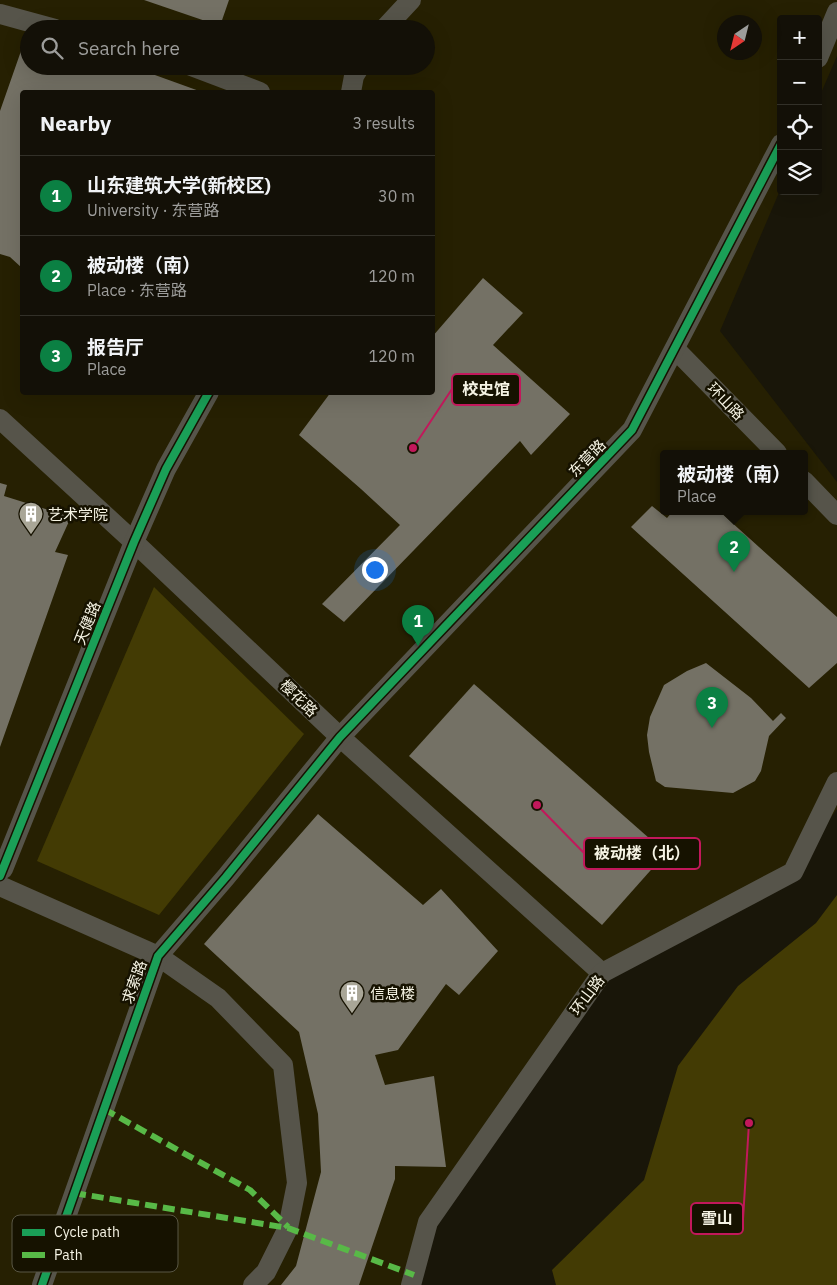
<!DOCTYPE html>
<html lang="en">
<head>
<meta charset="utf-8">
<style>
	:root { --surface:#131007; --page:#1c1911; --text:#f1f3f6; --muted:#9d9d9b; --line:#323028; --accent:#0b8043 }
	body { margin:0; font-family:"IBM Plex Sans","Noto Sans SC",sans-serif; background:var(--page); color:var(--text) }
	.controls { position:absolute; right:15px; top:15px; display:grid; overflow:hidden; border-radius:5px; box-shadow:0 5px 20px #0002 }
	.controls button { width:45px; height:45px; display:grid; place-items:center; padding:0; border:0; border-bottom:1px solid var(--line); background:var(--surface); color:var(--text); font:25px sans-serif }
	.compass { position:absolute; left:717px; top:15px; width:45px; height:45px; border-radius:50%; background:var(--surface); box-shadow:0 5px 20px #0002; rotate:215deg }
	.you { position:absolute; left:374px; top:569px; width:18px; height:18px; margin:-12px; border:4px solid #fff; border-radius:50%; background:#1a73e8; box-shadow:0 0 0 8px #1a73e833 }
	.badge { display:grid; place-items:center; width:32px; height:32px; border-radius:50%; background:var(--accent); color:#fff; font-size:16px; font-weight:700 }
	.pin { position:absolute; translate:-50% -41px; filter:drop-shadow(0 1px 2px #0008) }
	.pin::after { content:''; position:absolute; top:26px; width:18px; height:15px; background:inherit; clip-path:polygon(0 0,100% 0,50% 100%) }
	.popup { position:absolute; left:660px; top:450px; width:148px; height:65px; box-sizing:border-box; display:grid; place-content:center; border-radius:5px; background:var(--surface); filter:drop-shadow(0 1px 4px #0005); font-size:16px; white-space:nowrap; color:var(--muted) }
	.popup b { font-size:19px; color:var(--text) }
	.popup::after { content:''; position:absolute; left:50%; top:100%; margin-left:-10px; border:10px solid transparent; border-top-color:var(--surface) }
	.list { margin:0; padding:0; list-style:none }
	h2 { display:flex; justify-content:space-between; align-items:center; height:65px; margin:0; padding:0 20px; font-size:21px }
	h2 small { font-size:16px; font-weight:400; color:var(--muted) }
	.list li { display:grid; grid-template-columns:32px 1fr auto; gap:15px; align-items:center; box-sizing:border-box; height:80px; padding:0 20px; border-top:1px solid var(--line) }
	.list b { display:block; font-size:19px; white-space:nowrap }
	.list p { margin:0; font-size:16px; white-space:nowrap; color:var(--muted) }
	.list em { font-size:16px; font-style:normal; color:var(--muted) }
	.icon { flex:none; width:28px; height:28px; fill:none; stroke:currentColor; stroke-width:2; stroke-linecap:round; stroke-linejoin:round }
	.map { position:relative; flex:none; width:837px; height:1285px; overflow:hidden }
	.search { position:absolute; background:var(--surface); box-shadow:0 5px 20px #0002; left:20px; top:20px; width:415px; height:55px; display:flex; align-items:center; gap:12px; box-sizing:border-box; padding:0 18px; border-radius:28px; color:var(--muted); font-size:19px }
	.panel { position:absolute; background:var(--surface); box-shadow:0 5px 20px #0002; left:20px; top:90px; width:415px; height:305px; border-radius:5px }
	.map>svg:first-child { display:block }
</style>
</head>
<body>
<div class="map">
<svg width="837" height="1285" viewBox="0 0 837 1285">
	<rect width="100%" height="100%" fill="#191609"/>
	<!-- built -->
	<path fill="#262002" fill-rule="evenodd" d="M0,0H837V56L818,100V19H781V188L720,331L837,482V809L793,872L602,973L428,1222L414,1285H0ZM724,22H754V52H724ZM29,29H426V66H29ZM22,92H432V392H22ZM664,453H804V511H664Z"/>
	<!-- green -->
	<g fill="#433b04">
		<path d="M154,587L304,734L159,915L37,861Z"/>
		<path d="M837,895V1285H556L552,1270L644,1180L678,1066L738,986L816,923Z"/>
	</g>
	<!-- building -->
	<g fill="#747165">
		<path d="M144,0H229L220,26Z"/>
		<path d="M28,31L29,66H130L202,92H22V268L10,257L0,254V111Z"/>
		<path d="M483,278L523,313L493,345L570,414L531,455L520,441L344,622L322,604L400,525L361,489L299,435L331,392H432V337Z"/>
		<path d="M0,483L7,485L4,496L71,517L55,552L68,555L0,747Z"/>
		<path d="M652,506L667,518L673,511H719L837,617V663L809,688L631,527Z"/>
		<path d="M706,663L751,698L773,721L781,713L786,718L769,736L761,771L755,781L733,793L665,787L656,781L649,752L647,735L650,717L664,685L687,671Z"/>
		<path d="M474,684L666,853L602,925L409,756Z"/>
		<path d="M318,814L423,905L441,889L498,951L459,995L446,984L398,1050L375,1055L385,1085L434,1076L446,1167L395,1166V1179L359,1285H281L296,1266L321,1172L318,1114L299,1032L204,944Z"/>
	</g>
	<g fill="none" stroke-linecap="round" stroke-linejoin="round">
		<!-- minor -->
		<g stroke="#56544a" stroke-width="20">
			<path d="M0,14L55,29"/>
			<path d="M384,29L411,0"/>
			<path d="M818,58L837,12"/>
			<path d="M191,66L260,92"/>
			<path d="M351,92L354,76L360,66"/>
			<path d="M675,349L777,453"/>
			<path d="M0,419L134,542L340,737L602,973"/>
			<path d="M804,481L837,515"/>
			<path d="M3,869L134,542L166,469L209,392"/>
			<path d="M0,886L158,956L218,998L283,1065L297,1183L288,1228L266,1272L253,1285"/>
			<path d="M42,1285L158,956L226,877L340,737L632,430L781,144"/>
			<path d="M411,1285L428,1222L602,973L793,872L837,782"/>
		</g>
		<!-- quiet -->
		<g stroke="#58b947" stroke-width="6" stroke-dasharray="12 6" stroke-linecap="butt">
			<path d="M104,1109L250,1190L288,1227"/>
			<path d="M74,1193L288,1228L414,1275"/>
		</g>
		<defs>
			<g id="cycleway">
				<path d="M0,876L134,542L166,469L209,392"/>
				<path d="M42,1285L158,956L226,877L340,737L632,430L781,144"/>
			</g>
		</defs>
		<!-- cycleway casing -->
		<use href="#cycleway" stroke="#161200" stroke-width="11"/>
		<!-- cycleway -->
		<use href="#cycleway" stroke="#1a9f57" stroke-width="8"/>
	</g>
	<!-- icons -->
	<defs>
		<symbol id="building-pin" viewBox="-11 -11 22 30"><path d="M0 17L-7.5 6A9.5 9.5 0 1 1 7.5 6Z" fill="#a9a697" stroke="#161200"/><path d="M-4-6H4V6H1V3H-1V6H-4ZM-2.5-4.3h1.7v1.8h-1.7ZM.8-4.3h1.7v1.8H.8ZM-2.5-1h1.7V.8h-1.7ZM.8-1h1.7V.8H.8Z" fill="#fff"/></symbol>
	</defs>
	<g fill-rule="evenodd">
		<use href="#building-pin" x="17" y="500" width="28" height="38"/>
		<use href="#building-pin" x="338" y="979" width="28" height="38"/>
	</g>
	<g text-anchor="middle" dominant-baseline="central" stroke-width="5" stroke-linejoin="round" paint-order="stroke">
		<!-- street labels -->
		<g font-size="15" fill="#f6f4e4" stroke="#161200">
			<text transform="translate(726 401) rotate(46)">环山路</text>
			<text transform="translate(587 458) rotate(-46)">东营路</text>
			<text transform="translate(87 623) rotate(-68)">天健路</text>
			<text transform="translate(299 698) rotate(44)">樱花路</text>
			<text transform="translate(134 982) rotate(-70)">求索路</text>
			<text transform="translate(587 995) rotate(-53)">环山路</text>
		</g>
		<!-- poi labels -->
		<g font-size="15" fill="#f6f4e4" stroke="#161200" text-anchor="start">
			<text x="48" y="514">艺术学院</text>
			<text x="370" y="993">信息楼</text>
		</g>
	</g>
	<!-- legend -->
	<rect x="12" y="1215" width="166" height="57" rx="8" fill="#161200" stroke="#595644" stroke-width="1"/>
	<rect x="22" y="1229" width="23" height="7" fill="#1a9f57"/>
	<rect x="22" y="1252" width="23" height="6" fill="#58b947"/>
	<g font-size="14" fill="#f6f4e4">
		<text x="54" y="1237">Cycle path</text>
		<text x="54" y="1260">Path</text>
	</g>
	<!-- callouts -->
	<path fill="none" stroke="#c2185b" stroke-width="2" d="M413 448L452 389M537 805L584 853M749 1123L743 1219"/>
	<g fill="#c2185b" stroke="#161200" stroke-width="2">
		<circle cx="413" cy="448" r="5"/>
		<circle cx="537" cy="805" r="5"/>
		<circle cx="749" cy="1123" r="5"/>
	</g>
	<g fill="#161200" stroke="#c2185b" stroke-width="2">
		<rect x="452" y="374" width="68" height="31" rx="5"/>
		<rect x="584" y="838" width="116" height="31" rx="5"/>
		<rect x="691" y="1203" width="52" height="31" rx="5"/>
	</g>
	<g font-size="16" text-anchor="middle" font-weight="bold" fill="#f6f4e4">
		<text x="486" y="395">校史馆</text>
		<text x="642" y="859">被动楼（北）</text>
		<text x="717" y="1224">雪山</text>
	</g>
</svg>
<div class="controls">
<button>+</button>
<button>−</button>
<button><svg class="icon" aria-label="locate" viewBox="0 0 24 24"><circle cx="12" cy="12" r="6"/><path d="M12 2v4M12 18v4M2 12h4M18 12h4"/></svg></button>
<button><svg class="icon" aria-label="layers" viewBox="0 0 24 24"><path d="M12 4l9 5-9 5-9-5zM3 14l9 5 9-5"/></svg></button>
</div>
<svg class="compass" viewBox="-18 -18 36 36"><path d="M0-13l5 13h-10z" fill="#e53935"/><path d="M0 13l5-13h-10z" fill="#9d9d9b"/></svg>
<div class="you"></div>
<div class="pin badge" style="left:418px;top:646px">1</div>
<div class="pin badge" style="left:734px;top:572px">2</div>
<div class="popup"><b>被动楼（南）</b>Place</div>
<div class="pin badge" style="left:712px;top:728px">3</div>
<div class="search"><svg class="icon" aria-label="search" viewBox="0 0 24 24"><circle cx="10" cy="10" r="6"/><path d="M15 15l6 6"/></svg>Search here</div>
<section class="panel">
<h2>Nearby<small>3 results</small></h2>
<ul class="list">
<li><span class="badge">1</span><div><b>山东建筑大学(新校区)</b><p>University · 东营路</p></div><em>30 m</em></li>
<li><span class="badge">2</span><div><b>被动楼（南）</b><p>Place · 东营路</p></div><em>120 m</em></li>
<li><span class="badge">3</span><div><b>报告厅</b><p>Place</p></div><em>120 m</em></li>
</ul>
</section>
</div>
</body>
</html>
